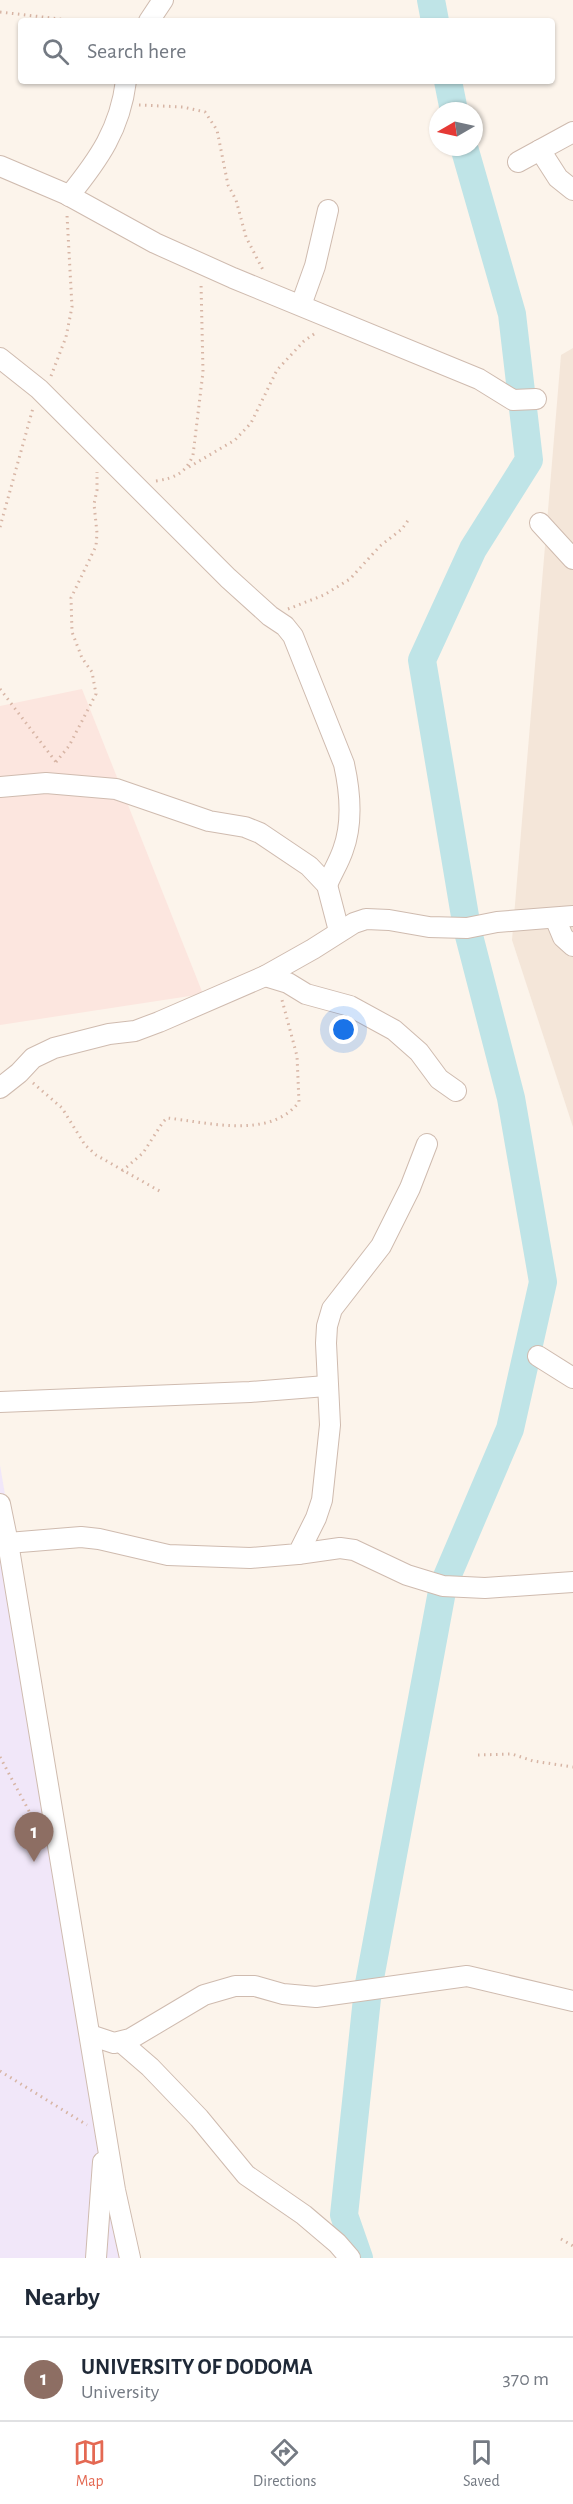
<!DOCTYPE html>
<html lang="en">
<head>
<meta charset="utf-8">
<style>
	:root { --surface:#fff; --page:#f6f6f7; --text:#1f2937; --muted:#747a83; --line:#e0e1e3; --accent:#e46953 }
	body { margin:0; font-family:"Alegreya Sans",sans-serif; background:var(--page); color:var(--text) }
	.compass { position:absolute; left:429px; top:102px; width:54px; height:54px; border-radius:50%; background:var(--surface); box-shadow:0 2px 4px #0004; rotate:261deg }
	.you { position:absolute; left:344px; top:1030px; width:21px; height:21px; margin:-15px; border:4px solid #fff; border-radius:50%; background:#1a73e8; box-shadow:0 0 0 9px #1a73e833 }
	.badge { display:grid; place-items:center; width:39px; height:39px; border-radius:50%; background:var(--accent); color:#fff; font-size:20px; font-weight:700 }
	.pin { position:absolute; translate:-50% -50px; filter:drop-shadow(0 2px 3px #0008) }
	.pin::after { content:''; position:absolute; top:32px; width:21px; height:18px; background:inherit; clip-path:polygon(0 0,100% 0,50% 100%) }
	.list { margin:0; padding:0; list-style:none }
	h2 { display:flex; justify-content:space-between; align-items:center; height:78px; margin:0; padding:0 24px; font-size:26px }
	h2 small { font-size:20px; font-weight:400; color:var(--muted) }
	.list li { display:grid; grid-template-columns:39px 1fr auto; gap:18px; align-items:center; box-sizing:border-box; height:84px; padding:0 24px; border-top:2px solid var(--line) }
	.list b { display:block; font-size:22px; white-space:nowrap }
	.list p { margin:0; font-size:20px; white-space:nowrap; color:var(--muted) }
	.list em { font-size:20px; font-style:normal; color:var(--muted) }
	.icon { flex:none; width:33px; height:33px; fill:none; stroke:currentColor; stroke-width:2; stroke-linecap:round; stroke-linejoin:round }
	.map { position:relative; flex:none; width:573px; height:2258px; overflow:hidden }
	.search { position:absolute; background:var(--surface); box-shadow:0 2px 4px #0004; left:18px; right:18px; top:18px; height:66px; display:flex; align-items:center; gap:15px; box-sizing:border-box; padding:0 21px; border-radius:6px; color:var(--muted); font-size:22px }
	.sheet { height:162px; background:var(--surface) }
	nav { display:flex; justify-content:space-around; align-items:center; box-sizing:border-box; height:84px; border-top:2px solid var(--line); background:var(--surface); font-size:16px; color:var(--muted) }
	nav a { display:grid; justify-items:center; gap:3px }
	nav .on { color:var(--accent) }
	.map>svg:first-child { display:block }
</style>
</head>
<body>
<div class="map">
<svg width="573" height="2258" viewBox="0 0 573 2258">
	<rect width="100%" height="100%" fill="#fcf4eb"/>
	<!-- residential -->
	<path fill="#f4e6d9" d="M573,348V1127L512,940L561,355Z"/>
	<!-- commercial -->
	<path fill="#fce6df" d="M82,689L203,994L0,1025V706Z"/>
	<!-- education -->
	<path fill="#f1e7f9" d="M0,1465L134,2258H0Z"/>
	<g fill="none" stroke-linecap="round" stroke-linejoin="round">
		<!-- river -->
		<g stroke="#bfe4e7" stroke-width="28">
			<path d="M431,0L435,21"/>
			<path d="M448,81L454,111"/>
			<path d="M359,2258L344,2215L368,1989L443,1586L510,1429L543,1282L511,1098L467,928L422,660L473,549L529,460L512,314L464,147"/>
		</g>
		<defs>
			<g id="minor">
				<path d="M149,21L163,0"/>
				<path d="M540,150L558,178L573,190"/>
				<path d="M518,162L573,132"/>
				<path d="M0,166L66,194L155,243L233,278L479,379L513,400L536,399"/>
				<path d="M69,196C99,159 120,129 126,81"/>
				<path d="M301,305L315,266L328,210"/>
				<path d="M0,358L39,389L228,578L270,616L285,626L293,636L344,764C350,791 353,823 343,850C339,862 332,873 327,885"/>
				<path d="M540,523L573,559"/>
				<path d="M0,787L46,783L116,789L209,821L245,827L260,833L309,866L327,885L339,931"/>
				<path d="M555,918L563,937L573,946"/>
				<path d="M265,976L288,983L306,994L350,1006L394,1030L419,1052L439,1079L456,1091"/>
				<path d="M0,1088L19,1073L33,1058L54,1048L109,1034L135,1031L159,1022L265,976L313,949L354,923L366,919L389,920L429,927L467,928L497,922L573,916"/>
				<path d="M538,1356L573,1378"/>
				<path d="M0,1402L250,1392L326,1386"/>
				<path d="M0,1504L8,1543L115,2190L130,2258"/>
				<path d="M8,1543L81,1537L99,1539L168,1555L250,1558L298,1554L316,1518L322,1500L330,1425L326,1343L327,1326L332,1309L381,1246L410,1188L427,1144"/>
				<path d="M298,1554L340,1548L354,1550L407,1575L443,1586L485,1588L573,1582"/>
				<path d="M90,2035L114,2043L130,2039L204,1995L235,1986H255L283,1994L316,1997L467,1976L573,2001"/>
				<path d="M121,2042L150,2067L199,2118L246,2175L304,2215L337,2243L350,2258"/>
				<path d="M96,2258L103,2162"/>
			</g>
		</defs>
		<!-- minor casing -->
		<use href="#minor" stroke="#cfbbaf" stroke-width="22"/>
		<!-- path -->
		<g stroke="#d7b5a5" stroke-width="3" stroke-dasharray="1.5 4.5" stroke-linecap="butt">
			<path d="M0,12L77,21"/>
			<path d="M139,105L183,107L205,112L217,130L228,185L236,200L246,237L263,270"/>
			<path d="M51,376L66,337L72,307L67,215"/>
			<path d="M189,467L235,440L251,423L277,370L304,341L317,332"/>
			<path d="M156,481C175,478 186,473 193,455L203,372L201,283"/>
			<path d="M0,527L33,408"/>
			<path d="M288,609L324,595L350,579L380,546L402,529L409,519"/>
			<path d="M0,689L56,762"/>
			<path d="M56,762L69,746L96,694L92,672L82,658L72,632L71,598L96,546L97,533L94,504L97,490V472"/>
			<path d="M33,1083L62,1108L85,1145L96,1155L163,1193"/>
			<path d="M122,1171L143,1153L163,1122L167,1118C207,1122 270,1140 299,1102L297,1056L282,1000"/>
			<path d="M478,1755L512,1754L533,1761L573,1767"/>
			<path d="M0,1757L36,1824"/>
			<path d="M0,2071L87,2125"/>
			<path d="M561,2239L573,2246"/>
		</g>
		<!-- minor -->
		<use href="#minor" stroke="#fff" stroke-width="20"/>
	</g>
</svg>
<svg class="compass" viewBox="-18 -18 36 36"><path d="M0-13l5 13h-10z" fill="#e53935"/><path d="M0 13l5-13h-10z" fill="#747a83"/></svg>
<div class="you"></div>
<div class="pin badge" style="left:34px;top:1862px;background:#8d6e63">1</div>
<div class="search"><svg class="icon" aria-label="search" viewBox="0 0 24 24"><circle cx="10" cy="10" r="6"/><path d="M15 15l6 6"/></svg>Search here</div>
</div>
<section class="sheet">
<h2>Nearby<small></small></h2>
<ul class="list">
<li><span class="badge" style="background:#8d6e63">1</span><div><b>UNIVERSITY OF DODOMA</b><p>University</p></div><em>370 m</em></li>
</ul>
</section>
<nav>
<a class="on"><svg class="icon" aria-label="map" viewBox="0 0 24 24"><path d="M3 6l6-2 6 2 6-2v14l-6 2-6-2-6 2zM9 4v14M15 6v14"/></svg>Map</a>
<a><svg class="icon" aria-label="directions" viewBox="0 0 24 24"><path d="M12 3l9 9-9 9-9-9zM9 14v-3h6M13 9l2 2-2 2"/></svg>Directions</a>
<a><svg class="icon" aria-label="saved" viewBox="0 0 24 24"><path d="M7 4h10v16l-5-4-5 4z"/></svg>Saved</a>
</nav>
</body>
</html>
